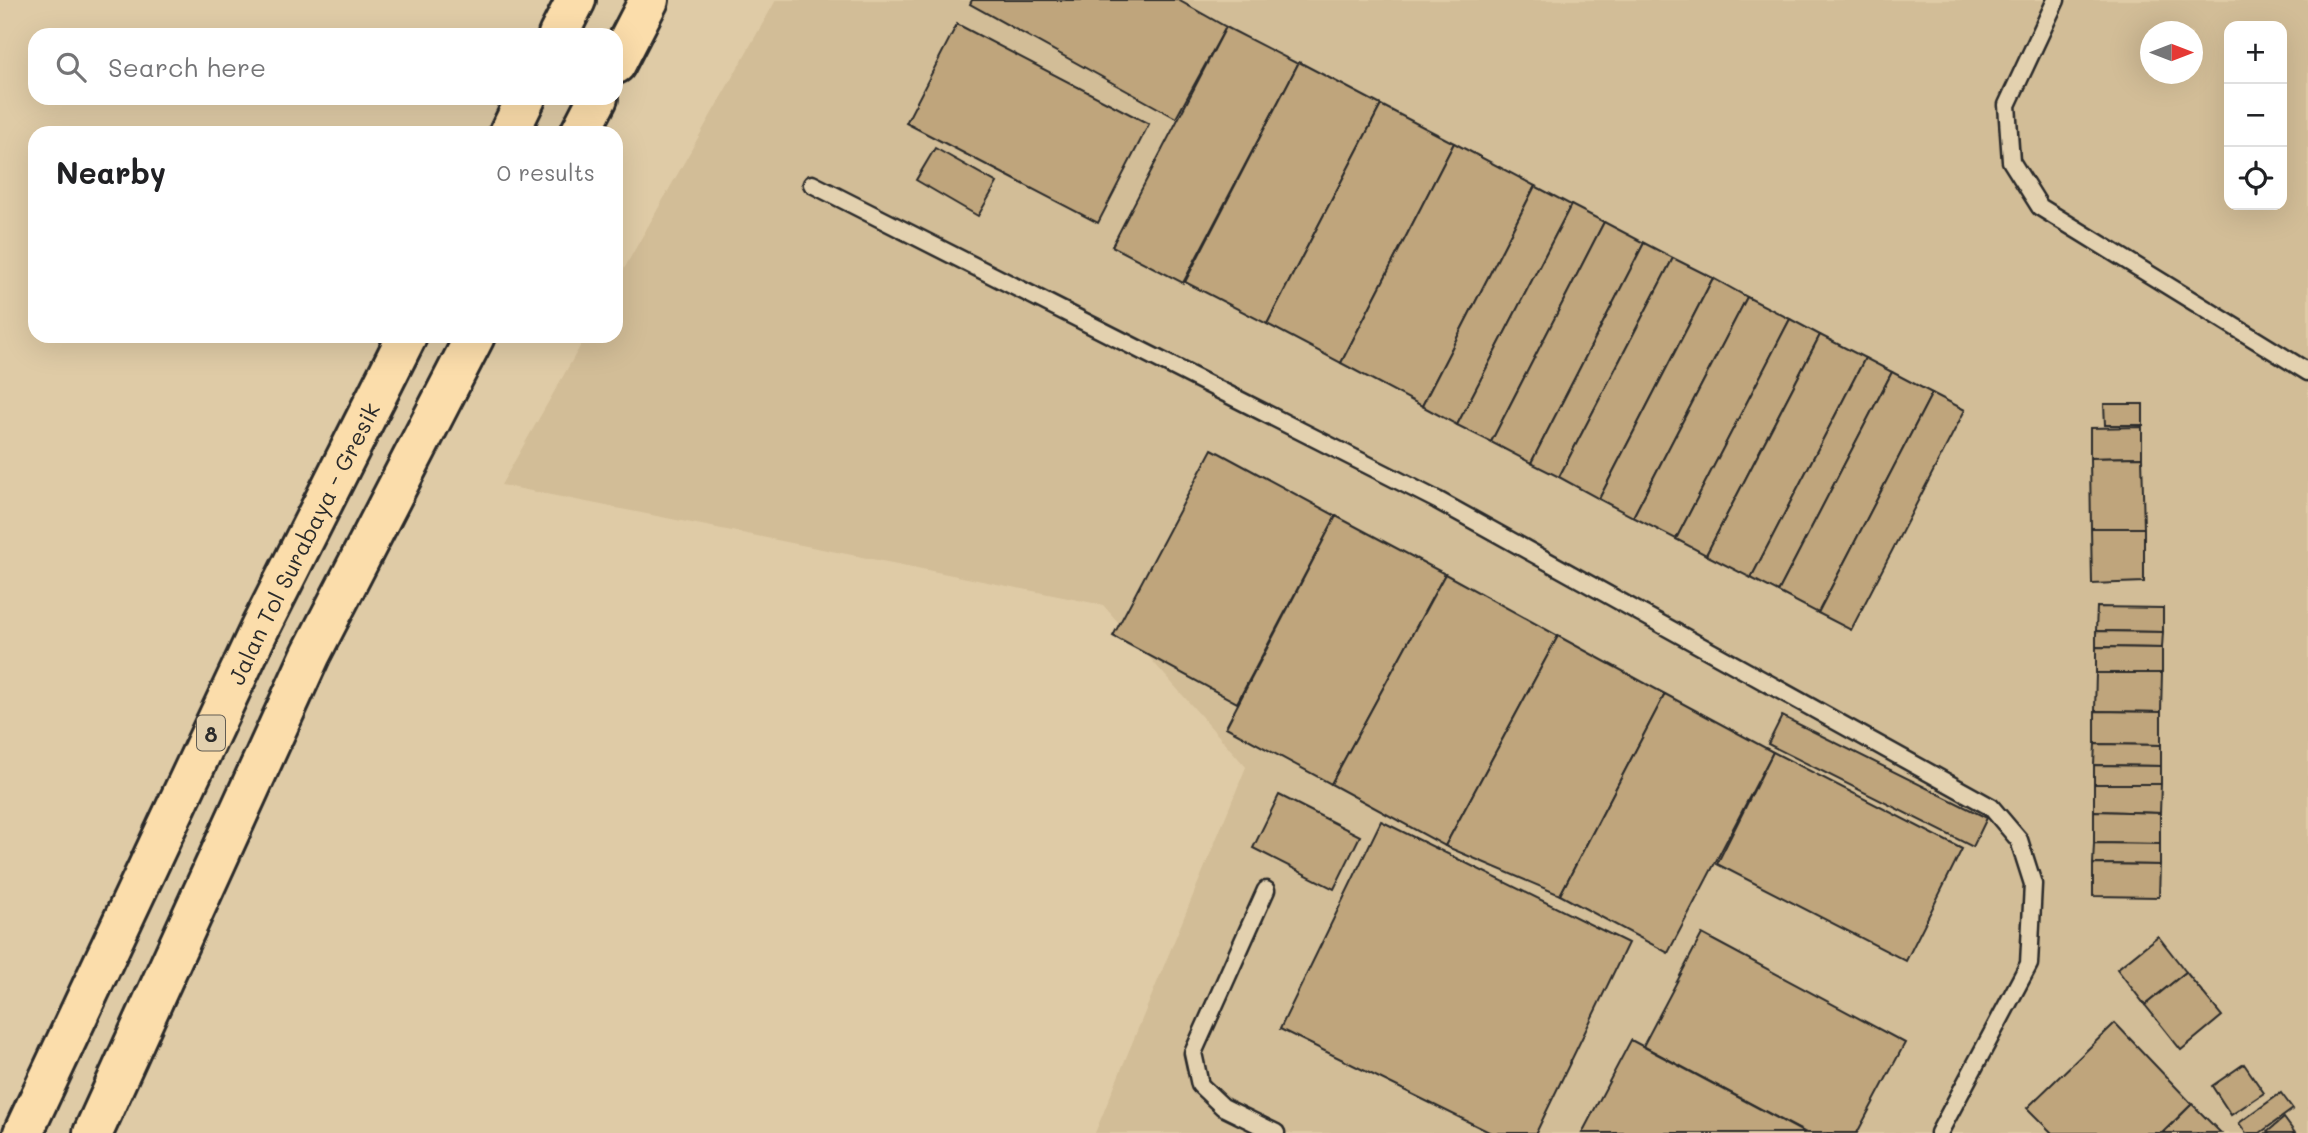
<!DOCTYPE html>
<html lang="en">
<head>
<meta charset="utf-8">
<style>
	:root { --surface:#fff; --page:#f6f6f6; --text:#202124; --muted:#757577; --line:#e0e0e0 }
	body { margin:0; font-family:Mali,sans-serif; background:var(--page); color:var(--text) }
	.controls { position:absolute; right:21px; top:21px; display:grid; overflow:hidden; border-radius:14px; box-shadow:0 7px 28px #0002 }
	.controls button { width:63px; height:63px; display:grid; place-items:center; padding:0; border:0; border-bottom:2px solid var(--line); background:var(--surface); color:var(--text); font:35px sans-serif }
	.compass { position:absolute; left:2140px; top:21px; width:63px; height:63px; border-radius:50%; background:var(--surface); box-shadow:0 7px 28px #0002; rotate:90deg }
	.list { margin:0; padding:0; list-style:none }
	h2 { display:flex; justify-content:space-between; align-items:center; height:91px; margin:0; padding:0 28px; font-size:30px }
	h2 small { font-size:23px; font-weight:400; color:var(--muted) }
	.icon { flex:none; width:38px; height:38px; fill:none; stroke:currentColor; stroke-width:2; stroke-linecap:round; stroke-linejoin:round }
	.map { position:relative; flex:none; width:2308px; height:1133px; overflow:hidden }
	.search { position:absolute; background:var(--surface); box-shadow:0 7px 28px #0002; left:28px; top:28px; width:595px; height:77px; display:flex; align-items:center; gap:18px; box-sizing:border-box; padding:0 24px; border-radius:21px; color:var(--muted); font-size:26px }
	.panel { position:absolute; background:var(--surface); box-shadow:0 7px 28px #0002; left:28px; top:126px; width:595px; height:217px; border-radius:21px }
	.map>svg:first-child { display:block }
</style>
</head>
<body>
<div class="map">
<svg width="2308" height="1133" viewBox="0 0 2308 1133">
	<rect width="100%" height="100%" fill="#dfcba6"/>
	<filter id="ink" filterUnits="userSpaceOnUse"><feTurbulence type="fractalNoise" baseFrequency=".0143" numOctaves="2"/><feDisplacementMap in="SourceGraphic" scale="14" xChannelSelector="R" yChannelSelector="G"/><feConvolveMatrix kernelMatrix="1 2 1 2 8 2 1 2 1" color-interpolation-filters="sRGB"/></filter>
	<g filter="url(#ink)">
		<!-- built -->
		<path fill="#d2bd97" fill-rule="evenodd" d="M776,0H2308V1133H1095L1246,767L1103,605L501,485L586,336H616V283ZM2229,26H2282V205H2229ZM2150,32H2192V74H2150Z"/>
		<!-- building -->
		<g fill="#bfa57b" stroke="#2b2b2b" stroke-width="2">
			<path d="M972,0H1178L1226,27L1176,118L970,4Z"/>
			<path d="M957,24L1149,124L1098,223L906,123Z"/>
			<path d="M1226,27L1298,64L1183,283L1112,246Z"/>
			<path d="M1299,62L1381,105L1267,324L1185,282Z"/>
			<path d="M1381,105L1454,143L1341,363L1267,324Z"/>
			<path d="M1454,143L1535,186L1422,406L1341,363Z"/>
			<path d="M935,148L997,183L978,216L916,180Z"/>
			<path d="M1535,186L1571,205L1457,425L1422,406Z"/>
			<path d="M1571,205L1604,222L1491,442L1457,425Z"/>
			<path d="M1604,222L1644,243L1531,463L1491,442Z"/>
			<path d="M1644,243L1673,258L1559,477L1531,463Z"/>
			<path d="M1673,258L1713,278L1599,499L1559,477Z"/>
			<path d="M1713,278L1747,297L1633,517L1599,499Z"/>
			<path d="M1747,297L1790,319L1676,539L1633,517Z"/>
			<path d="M1790,319L1820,335L1706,555L1676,539Z"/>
			<path d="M1820,335L1865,358L1751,578L1706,555Z"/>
			<path d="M1865,358L1892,372L1778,592L1751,578Z"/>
			<path d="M1892,372L1932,393L1818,613L1778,592Z"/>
			<path d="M1932,393L1965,410L1851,630L1818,613Z"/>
			<path d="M2104,404H2143V425H2105Z"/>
			<path d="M2142,427V457L2090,458V428Z"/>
			<path d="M1212,449L1336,516L1237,703L1113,636Z"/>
			<path d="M2142,457L2144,528H2091L2090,458Z"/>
			<path d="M1336,516L1445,574L1331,784L1226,727Z"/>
			<path d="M2091,528H2144V582L2092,584Z"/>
			<path d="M1445,574L1558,636L1445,846L1331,784Z"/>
			<path d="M2097,607L2163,608V632L2096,631Z"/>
			<path d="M2096,631L2163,632L2162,648L2096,647Z"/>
			<path d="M1558,636L1665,694L1560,895L1445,846Z"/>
			<path d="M2096,647L2162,648V673H2096Z"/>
			<path d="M2096,673H2162L2161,712L2095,711Z"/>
			<path d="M1665,694L1773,752L1668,953L1560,895Z"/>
			<path d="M2095,711L2161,712V745L2095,744Z"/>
			<path d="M1782,716L1987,818L1973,847L1768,744Z"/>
			<path d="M2095,744L2161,745V766L2094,765Z"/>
			<path d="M1773,752L1962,849L1906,961L1717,864Z"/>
			<path d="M2094,765L2161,766V784H2094Z"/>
			<path d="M2094,784H2161L2160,813L2094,811Z"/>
			<path d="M1279,795L1360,836L1334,889L1253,848Z"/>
			<path d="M2094,811L2160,813V844L2094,843Z"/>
			<path d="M1381,821L1628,943L1536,1133H1491L1280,1029Z"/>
			<path d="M2094,843L2160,844V865L2093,864Z"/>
			<path d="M2093,864L2160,865L2159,897L2093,896Z"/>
			<path d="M1702,934L1905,1043L1857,1133H1806L1643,1046Z"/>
			<path d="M2158,936L2186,972L2145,1005L2117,969Z"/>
			<path d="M2186,972L2222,1016L2181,1050L2145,1005Z"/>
			<path d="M2115,1023L2192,1104L2162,1133H2052L2027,1108Z"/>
			<path d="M1631,1040L1805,1133H1582Z"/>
			<path d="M2244,1064L2264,1093L2231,1115L2212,1086Z"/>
			<path d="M2281,1093L2293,1109L2260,1133H2246L2239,1123Z"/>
			<path d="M2192,1104L2221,1133H2163Z"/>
			<path d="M2284,1118L2295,1133H2266Z"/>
		</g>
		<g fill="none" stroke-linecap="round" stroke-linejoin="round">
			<defs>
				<g id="lane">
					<path d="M2056,0L2007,105L2011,161L2040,207L2308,372"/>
					<path d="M812,184L1437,500L1991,807L2019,840L2033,884L2029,964L1939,1133"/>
					<path d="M1266,890L1193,1053L1200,1085L1223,1107L1276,1133"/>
				</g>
				<g id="highway">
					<path d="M558,35L576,0"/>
					<path d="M616,64L649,0"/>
					<path d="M509,133L526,98"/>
					<path d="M580,133L598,98"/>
					<path id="s1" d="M23,1133L260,628L407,336"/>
					<path d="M93,1133L311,654L475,336"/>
				</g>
			</defs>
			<!-- lane casing -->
			<use href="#lane" stroke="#2b2b2b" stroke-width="21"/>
			<!-- highway casing -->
			<use href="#highway" stroke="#2b2b2b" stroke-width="44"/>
			<!-- lane -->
			<use href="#lane" stroke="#e3d1af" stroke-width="16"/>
			<!-- highway -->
			<use href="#highway" stroke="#fbddab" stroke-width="38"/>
		</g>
	</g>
	<g text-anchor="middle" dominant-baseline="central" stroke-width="6" stroke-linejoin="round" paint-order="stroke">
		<!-- shield labels -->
		<rect fill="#e3d1af" stroke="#625d53" stroke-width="2" x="197" y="715.5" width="28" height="35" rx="5"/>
		<g font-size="21" font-weight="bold" fill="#2b2b2b">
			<text x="211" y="733">8</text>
		</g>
		<!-- street labels -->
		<g font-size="23" fill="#2b2b2b" stroke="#e3d1af">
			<text stroke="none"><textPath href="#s1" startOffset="653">Jalan Tol Surabaya - Gresik</textPath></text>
		</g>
	</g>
</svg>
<div class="controls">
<button>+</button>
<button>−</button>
<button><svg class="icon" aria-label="locate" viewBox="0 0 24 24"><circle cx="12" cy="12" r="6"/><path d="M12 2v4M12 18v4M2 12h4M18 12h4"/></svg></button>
</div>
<svg class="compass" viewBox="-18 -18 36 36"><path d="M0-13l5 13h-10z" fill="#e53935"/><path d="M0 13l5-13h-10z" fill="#757577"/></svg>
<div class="search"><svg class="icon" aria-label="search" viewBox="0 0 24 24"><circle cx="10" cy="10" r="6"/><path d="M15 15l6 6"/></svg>Search here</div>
<section class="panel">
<h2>Nearby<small>0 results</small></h2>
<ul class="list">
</ul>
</section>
</div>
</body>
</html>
